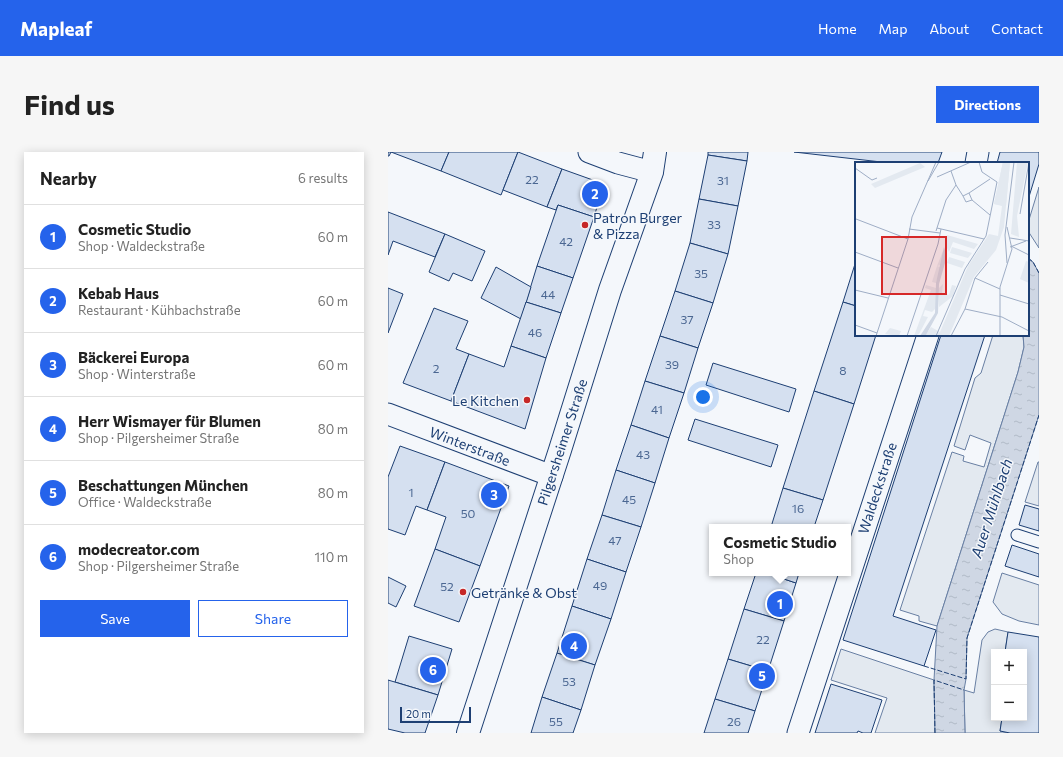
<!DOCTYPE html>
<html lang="en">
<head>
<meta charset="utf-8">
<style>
	:root { --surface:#fff; --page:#f6f6f6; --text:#222; --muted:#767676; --line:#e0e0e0; --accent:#2563eb }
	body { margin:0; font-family:Commissioner,sans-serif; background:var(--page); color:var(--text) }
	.controls { position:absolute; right:12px; bottom:12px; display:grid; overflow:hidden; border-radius:0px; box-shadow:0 2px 10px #0003 }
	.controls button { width:36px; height:36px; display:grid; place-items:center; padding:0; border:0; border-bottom:1px solid var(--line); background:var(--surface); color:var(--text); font:20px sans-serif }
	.scale { position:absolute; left:12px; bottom:10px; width:71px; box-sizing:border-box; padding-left:4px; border:2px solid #1d3f73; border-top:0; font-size:11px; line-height:14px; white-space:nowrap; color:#1d3f73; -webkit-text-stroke:3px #f4f7fb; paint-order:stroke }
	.you { position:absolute; left:315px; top:245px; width:14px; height:14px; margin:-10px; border:3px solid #fff; border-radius:50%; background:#1a73e8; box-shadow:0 0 0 6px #1a73e833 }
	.badge { display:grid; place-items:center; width:26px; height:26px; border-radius:50%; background:var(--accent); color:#fff; font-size:13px; font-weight:700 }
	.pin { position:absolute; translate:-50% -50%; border:2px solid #fff; box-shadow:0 1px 4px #0006 }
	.popup { position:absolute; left:321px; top:372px; width:142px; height:52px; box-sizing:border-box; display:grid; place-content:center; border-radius:0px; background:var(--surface); filter:drop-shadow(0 1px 3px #0005); font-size:13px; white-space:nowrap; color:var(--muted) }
	.popup b { font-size:15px; color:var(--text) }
	.popup::after { content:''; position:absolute; left:50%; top:100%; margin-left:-8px; border:8px solid transparent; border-top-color:var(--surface) }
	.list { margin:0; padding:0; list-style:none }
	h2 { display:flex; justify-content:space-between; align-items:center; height:52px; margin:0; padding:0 16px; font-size:17px }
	h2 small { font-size:13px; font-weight:400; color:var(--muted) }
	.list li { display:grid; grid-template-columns:26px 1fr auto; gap:12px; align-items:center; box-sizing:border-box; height:64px; padding:0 16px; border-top:1px solid var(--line) }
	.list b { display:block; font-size:15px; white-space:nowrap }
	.list p { margin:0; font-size:13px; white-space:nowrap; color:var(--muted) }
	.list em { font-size:13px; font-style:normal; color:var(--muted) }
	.actions { display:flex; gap:8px; padding:12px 16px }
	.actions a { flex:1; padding:9px 0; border:1px solid var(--accent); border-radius:0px; text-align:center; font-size:14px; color:var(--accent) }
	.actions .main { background:var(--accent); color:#fff }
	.map { position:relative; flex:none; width:651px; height:581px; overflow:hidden; border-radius:0px }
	header { display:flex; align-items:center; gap:24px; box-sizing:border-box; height:56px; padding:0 20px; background:var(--accent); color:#fff }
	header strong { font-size:19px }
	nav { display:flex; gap:22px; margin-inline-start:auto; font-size:14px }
	.intro { display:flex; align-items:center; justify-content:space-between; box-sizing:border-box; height:96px; padding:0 24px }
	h1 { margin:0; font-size:28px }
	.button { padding:10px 18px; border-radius:0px; background:var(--accent); color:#fff; font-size:14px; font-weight:700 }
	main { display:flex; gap:24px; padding:0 24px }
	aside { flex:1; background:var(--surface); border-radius:0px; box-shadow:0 2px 10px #0003 }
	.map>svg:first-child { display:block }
</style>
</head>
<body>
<header>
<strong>Mapleaf</strong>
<nav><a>Home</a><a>Map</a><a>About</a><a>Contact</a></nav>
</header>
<div class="intro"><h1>Find us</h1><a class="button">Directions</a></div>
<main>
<aside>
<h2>Nearby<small>6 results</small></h2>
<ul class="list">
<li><span class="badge">1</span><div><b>Cosmetic Studio</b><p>Shop · Waldeckstraße</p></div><em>60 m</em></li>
<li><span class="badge">2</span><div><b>Kebab Haus</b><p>Restaurant · Kühbachstraße</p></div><em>60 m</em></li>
<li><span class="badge">3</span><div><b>Bäckerei Europa</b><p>Shop · Winterstraße</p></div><em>60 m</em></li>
<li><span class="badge">4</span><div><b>Herr Wismayer für Blumen</b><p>Shop · Pilgersheimer Straße</p></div><em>80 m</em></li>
<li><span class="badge">5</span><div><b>Beschattungen München</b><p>Office · Waldeckstraße</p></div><em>80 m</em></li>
<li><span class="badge">6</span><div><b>modecreator.com</b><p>Shop · Pilgersheimer Straße</p></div><em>110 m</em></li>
</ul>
<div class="actions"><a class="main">Save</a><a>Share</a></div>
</aside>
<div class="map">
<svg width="651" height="581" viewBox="0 0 651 581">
	<defs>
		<pattern id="water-ripples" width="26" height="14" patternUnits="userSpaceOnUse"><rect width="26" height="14" fill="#cfd7e4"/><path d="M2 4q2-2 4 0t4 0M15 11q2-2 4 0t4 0" fill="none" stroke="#b1bac7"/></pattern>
	</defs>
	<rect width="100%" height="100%" fill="#f4f7fb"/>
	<!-- green -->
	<g fill="#e3e9f0" stroke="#687fa3">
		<path d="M651,35V96L640,79V71Z"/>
		<path d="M605,183H635L636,195L630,220L549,474L531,469V464L512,458L564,300L576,304L575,309L596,315L603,291L582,283L577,298L566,294L587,226L593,221Z"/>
		<path d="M650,310H651V354L637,350Z"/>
		<path d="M614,421L651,433V473L631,469L614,462L605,450Z"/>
		<path d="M607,477L620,480L617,500H606V566H614L612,579L622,581H577L576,538L586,541L594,488L600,480Z"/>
		<path d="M453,497L546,528L547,581H487L499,546L443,528Z"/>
	</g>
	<!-- water -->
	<path fill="url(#water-ripples)" stroke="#687fa3" d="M640,106L645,110L651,121V263L579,486L578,527L576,538L577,581H547L546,528L549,474L630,220L636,195L635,183H640Z"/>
	<!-- building -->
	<g fill="#d5e0f0" stroke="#1d3f73">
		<path d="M0,0H61L53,19L3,0L1,4H0Z"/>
		<path d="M61,0H130L113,43L53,19Z"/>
		<path d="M130,0L174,17L159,55L115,38Z"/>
		<path d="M320,0H360L359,9L320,3Z"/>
		<path d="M406,0H554L550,11H502Z"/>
		<path d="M612,0H651V12L640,48V11H609Z"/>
		<path d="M320,3L359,9L350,54L311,47Z"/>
		<path d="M174,17L216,32L206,65L170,53L168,58L159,55Z"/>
		<path d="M311,47L350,54L340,102L302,91Z"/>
		<path d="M170,53L206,65L185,126L149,114Z"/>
		<path d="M0,60L57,82L47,105L5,89L0,103Z"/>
		<path d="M57,82L97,99L84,129L65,121L61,129L41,120Z"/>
		<path d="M302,91L340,102L325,151L287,139Z"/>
		<path d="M467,112H468V154L455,150Z"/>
		<path d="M149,114L185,126L173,161L138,150Z"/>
		<path d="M108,115L143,135L133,167L93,146Z"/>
		<path d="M0,136L15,142L0,181Z"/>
		<path d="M287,139L325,151L310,196L272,184Z"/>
		<path d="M138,150L173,161L158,206L123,194Z"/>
		<path d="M455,150L468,154V183H488L466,252L426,239Z"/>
		<path d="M46,156L80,169L68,197L81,202L63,249L15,231Z"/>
		<path d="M553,183H597L505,464L548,478L536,514L455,488Z"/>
		<path d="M272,184L310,196L296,241L257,229Z"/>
		<path d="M123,194L158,206L137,277L63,249L81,202L116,215Z"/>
		<path d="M325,211L408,237L401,260L318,233Z"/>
		<path d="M257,229L296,241L281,286L243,273Z"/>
		<path d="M426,239L466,252L435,348L395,336Z"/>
		<path d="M307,267L390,293L383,315L300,288Z"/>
		<path d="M243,273L281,286L267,331L228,318Z"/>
		<path d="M12,294L57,310L39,358L28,354L17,383L0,377V325Z"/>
		<path d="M57,310L121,334L92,414L47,397L58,365L39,358Z"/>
		<path d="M228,318L267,331L253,375L214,363Z"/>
		<path d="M395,336L435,348L426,375H383Z"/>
		<path d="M637,353L651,357V379L631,373Z"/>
		<path d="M214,363L253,375L238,420L199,407Z"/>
		<path d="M624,393L651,402V425L617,414Z"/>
		<path d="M47,397L92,414L71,470L26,454Z"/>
		<path d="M199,407L238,420L223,467L184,454Z"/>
		<path d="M368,421H378L408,431L396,469L356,457Z"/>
		<path d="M378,421H411L408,431Z"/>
		<path d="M0,425L18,434L8,455L0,451Z"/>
		<path d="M184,454L223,467L207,513L169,501Z"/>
		<path d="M356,457L396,469L380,519L340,507Z"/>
		<path d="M620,480L651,485V581H622L612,579L614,566H636V500H617Z"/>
		<path d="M21,484L64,497L50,543L7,530Z"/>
		<path d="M169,501L207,513L193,558L154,545Z"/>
		<path d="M340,507L380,519L367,559L327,547Z"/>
		<path d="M0,528L50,543L37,581H17L0,577Z"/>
		<path d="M443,532L494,548L483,581H475L470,579L469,581H427Z"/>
		<path d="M154,545L193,558L185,581H143Z"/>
		<path d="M327,547L367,559L360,581H316Z"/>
	</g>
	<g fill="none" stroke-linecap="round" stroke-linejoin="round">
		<defs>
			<path id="lane" d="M629,383L651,390"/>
			<g id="street">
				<path d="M201,0L230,11L264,20"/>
				<path d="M588,11L590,0"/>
				<path d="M0,262L164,324"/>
				<path d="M410,581L540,183"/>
			</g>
			<path id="secondary" d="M80,581L172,298L222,138L264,20L267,0"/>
		</defs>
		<!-- lane casing -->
		<use href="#lane" stroke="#1d3f73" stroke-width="13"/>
		<!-- street casing -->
		<use href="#street" stroke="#1d3f73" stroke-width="23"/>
		<!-- secondary casing -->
		<use href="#secondary" stroke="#1d3f73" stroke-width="24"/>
		<!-- lane -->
		<use href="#lane" stroke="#f4f7fb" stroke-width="11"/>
		<!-- street -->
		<use href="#street" stroke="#f4f7fb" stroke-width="21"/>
		<!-- secondary -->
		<use href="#secondary" stroke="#f4f7fb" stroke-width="22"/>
		<!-- fence -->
		<g stroke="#1d3f73" stroke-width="1" stroke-dasharray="5 2" stroke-linecap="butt">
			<path d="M640,106L645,110L651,121"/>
			<path d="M536,514L578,527L579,486L651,263"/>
			<path d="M547,581L546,528L576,538"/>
		</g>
	</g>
	<!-- markers -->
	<g fill="#c62828" stroke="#f4f7fb" stroke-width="1.5">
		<circle cx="197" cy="73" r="4"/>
		<circle cx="139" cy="248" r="4"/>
		<circle cx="75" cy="440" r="4"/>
	</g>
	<g text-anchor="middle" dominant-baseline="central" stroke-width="3" stroke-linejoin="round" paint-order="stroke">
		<!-- number labels -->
		<g font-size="12" fill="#4b6792">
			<text x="144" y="27">22</text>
			<text x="335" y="28">31</text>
			<text x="326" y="72">33</text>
			<text x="178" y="89">42</text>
			<text x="313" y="121">35</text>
			<text x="160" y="142">44</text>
			<text x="299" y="167">37</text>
			<text x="147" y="180">46</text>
			<text x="284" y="212">39</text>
			<text x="48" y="216">2</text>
			<text x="455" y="218">8</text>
			<text x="269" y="257">41</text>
			<text x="255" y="302">43</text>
			<text x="23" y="340">1</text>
			<text x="241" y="347">45</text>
			<text x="410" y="356">16</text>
			<text x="80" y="361">50</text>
			<text x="227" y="388">47</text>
			<text x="212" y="433">49</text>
			<text x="59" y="434">52</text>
			<text x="375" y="487">22</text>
			<text x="181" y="529">53</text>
			<text x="168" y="569">55</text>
			<text x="346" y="569">26</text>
		</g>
		<!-- poi labels -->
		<g font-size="14" fill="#1d3f73" stroke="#f4f7fb" text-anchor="start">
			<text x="205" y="65">Patron Burger<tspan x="205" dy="16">&amp; Pizza</tspan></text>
			<text x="131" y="248" text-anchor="end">Le Kitchen</text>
			<text x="83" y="440">Getränke &amp; Obst</text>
		</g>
		<!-- street labels -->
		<g font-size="14" fill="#1d3f73" stroke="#f4f7fb">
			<text transform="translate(174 290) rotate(-72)">Pilgersheimer Straße</text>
			<text transform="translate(82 294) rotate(21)">Winterstraße</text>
			<text transform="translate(489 336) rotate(-72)">Waldeckstraße</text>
		</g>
		<!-- water labels -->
		<g font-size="15" font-style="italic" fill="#1d3f73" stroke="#f4f7fb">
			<text transform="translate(603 356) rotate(-72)">Auer Mühlbach</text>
		</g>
	</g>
	<!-- overview -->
	<g transform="translate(467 10)">
		<rect width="174" height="174" fill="#f4f7fb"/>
		<path d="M65,1L70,5L20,26L16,22ZM92,73L123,82L119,87L98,80L94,90L90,82ZM97,85L117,91L113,96L95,91ZM88,89L89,96L81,121L77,120L82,104L85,105L86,103L82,104ZM94,95L110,100L107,106L92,101ZM88,122L87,131L94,133L97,123L101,124L98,134L84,145L83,127ZM71,123L81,126V146L77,150L70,148L68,154L73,155L64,172L59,174L76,128L70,126ZM35,166L46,169L44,174L30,172Z" fill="#e3e9f0"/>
		<path d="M148,0H155L149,65L141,88L119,115L94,174H70L76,165L85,170L113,104L134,72L143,74L147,44L139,42ZM162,0H173L162,54L164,75L156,72Z" fill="#e3e9f0"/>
		<path d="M148,0H155L151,44L139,42ZM171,99L174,100V121L165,117Z" fill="#e3e9f0"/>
		<path d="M89,85L92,94L84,122L83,151L71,173L65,174L80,151L81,121Z" fill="#cfd7e4"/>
		<path fill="none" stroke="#9eadc5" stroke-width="1" d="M0,6L17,18L22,16M82,15L116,0M73,19L84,0M101,23L108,34M114,31L117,38L111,40L108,34ZM114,31L135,17M117,38L135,53M165,52L174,0M1,57L53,77M82,66L129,77M54,67L85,71M81,69L91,38L101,23L96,9M155,76L174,79M156,84L174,93M155,85L171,79M0,90L43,106M152,101L150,73L159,0M120,116L145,127M0,128L33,136M145,133L174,142M110,147L147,155L174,169M0,163L22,171M21,174L53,77L57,55L81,0M52,174L83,82L86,67M81,174L110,107L131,74L142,20L127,10L124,0M96,174L110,147L120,116L133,100M145,174V125L157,87L152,65"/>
		<path fill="#d62828" fill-opacity="0.15" stroke="#d62828" stroke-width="2" d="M27,75H91V132H27Z"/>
		<rect width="174" height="174" fill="none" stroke="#1d3f73" stroke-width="2"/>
	</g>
</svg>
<div class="controls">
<button>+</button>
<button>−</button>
</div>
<div class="scale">20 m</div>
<div class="you"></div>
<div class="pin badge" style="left:392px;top:452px">1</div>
<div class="popup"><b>Cosmetic Studio</b>Shop</div>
<div class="pin badge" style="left:207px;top:42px">2</div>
<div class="pin badge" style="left:106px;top:343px">3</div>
<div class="pin badge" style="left:186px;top:494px">4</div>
<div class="pin badge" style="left:374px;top:524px">5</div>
<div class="pin badge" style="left:45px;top:518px">6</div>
</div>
</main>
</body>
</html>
